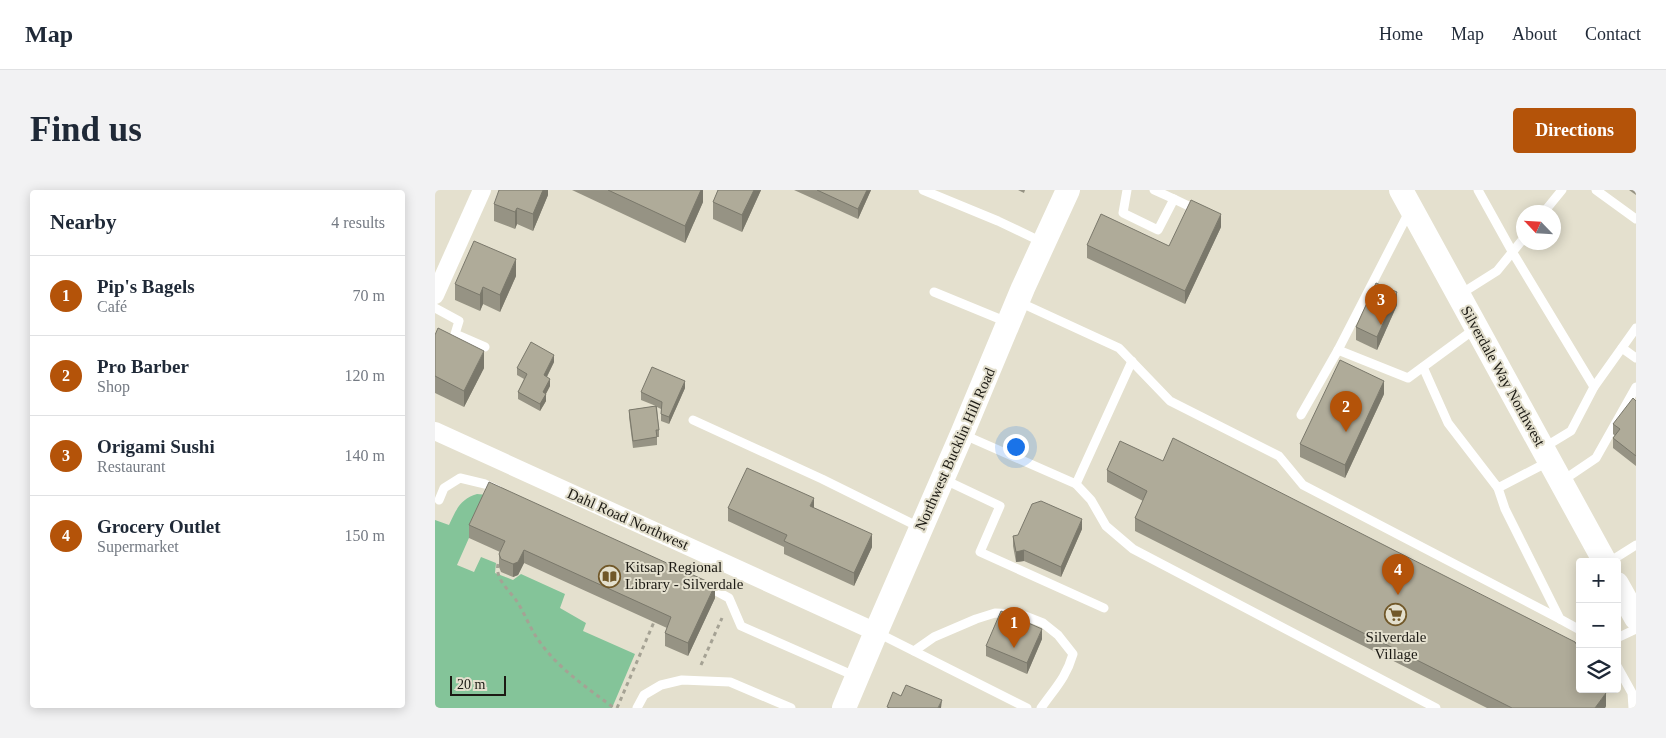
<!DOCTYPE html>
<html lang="en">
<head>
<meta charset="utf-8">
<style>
	:root { --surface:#fff; --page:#f2f2f3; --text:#1f2937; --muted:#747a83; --line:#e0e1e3; --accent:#b45309 }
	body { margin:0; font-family:Georgia,serif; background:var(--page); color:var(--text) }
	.controls { position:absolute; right:15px; bottom:15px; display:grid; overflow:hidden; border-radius:5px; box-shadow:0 2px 12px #0003 }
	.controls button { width:45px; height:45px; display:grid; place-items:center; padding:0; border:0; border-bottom:1px solid var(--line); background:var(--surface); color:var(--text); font:25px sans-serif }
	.compass { position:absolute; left:1081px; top:15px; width:45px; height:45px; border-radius:50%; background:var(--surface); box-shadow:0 2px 12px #0003; rotate:295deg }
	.scale { position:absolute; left:15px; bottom:12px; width:56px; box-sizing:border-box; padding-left:5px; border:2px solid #1c1a14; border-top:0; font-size:14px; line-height:18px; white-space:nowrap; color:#1c1a14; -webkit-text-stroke:4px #e4e0ce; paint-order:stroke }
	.you { position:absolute; left:580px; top:256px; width:18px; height:18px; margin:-12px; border:4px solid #fff; border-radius:50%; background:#1a73e8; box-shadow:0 0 0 8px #1a73e833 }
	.badge { display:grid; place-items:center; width:32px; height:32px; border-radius:50%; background:var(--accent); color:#fff; font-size:16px; font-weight:700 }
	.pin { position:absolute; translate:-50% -41px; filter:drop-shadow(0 1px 2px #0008) }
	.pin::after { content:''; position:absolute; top:26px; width:18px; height:15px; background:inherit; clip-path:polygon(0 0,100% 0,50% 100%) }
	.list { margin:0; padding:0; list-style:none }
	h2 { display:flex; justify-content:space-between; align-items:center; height:65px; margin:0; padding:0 20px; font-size:21px }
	h2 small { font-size:16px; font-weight:400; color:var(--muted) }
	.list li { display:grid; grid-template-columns:32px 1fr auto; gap:15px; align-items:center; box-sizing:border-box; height:80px; padding:0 20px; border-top:1px solid var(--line) }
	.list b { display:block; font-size:19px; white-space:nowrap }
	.list p { margin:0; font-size:16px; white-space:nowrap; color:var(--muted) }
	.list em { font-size:16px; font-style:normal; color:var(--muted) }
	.icon { flex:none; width:28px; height:28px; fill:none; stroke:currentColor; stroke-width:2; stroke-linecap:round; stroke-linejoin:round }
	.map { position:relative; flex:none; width:1201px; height:518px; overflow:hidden; border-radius:5px }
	header { display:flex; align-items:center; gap:30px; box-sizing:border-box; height:70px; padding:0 25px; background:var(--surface); border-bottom:1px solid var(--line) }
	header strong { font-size:24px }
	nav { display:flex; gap:28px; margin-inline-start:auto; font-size:18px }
	.intro { display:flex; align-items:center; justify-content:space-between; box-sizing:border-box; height:120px; padding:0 30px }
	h1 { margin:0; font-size:35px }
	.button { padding:12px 22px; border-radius:5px; background:var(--accent); color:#fff; font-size:18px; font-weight:700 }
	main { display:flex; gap:30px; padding:0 30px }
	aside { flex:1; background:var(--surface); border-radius:5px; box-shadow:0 2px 12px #0003 }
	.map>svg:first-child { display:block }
</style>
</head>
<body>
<header>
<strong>Map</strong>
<nav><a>Home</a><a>Map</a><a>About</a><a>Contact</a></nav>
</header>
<div class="intro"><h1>Find us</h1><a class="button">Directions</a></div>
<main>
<aside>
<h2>Nearby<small>4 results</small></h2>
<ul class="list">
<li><span class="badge">1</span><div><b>Pip's Bagels</b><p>Café</p></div><em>70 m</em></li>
<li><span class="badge">2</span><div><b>Pro Barber</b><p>Shop</p></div><em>120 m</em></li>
<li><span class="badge">3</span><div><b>Origami Sushi</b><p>Restaurant</p></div><em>140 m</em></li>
<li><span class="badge">4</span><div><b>Grocery Outlet</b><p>Supermarket</p></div><em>150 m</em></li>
</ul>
</aside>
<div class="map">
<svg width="1201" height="518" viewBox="0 0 1201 518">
	<rect width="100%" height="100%" fill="#e4e0ce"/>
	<!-- green -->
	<path fill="#84c499" d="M42,304L53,305L22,375L39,382L46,367L61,373L60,383L78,390L86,384L130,404L125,418L151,433L148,441L200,464L177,518H0V330L14,335C21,320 25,309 42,304Z"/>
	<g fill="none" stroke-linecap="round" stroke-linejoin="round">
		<!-- path -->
		<g stroke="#a5a294" stroke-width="3" stroke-dasharray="4 4" stroke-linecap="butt">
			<path d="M63,374C60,389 73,399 81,410C89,422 94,436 102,448C122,478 150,496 179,518"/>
			<path d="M266,475L287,428"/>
			<path d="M182,518L219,432"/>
		</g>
		<!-- service -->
		<g stroke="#fff" stroke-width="9">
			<path d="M488,0L563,31L607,52"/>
			<path d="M692,0L688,23L723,40L739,9L762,20"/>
			<path d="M719,0L739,9"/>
			<path d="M1043,0L1078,63L1159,197"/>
			<path d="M1161,0L1201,29"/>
			<path d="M1109,22L1127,0"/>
			<path d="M499,102L572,132"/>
			<path d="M1024,105L1062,81L1088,49"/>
			<path d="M584,112L684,158L735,211L844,266L868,295L1125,429"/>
			<path d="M0,118L24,131L20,144L50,157"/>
			<path d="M1187,158L1201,168"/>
			<path d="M903,160L973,188L1041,138"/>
			<path d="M988,177L1013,233L1063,298L1113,272"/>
			<path d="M866,225L903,160L974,22"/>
			<path d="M258,230L387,289L486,338"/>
			<path d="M527,244L641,294L697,171"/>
			<path d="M1108,258L1136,241L1159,197L1201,138"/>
			<path d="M508,289L565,316L545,362L669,418"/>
			<path d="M1127,291L1161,268L1201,197"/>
			<path d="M641,294L656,310L671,336L698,359L1001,518"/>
			<path d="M1063,298L1070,319L1125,429L1145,440"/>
			<path d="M4,310L9,298L25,288L50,294L63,300"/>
			<path d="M1174,372L1201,355"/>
			<path d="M270,395L294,408L306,436L422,487"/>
			<path d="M443,443L592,518"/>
			<path d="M1182,448L1201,439"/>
			<path d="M479,461L499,447L541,429L560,423L585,424L608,433L623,445L638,464C631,488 620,498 606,518"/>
			<path d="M1182,476L1197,503L1198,518"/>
			<path d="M202,518L209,505L226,495L247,490L295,492L356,518"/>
		</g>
		<!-- minor -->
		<g stroke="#fff" stroke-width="18">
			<path d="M0,105L47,0"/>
			<path d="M0,241L441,442"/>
		</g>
		<!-- secondary -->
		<g stroke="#fff" stroke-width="24">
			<path d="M966,0L1170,372"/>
			<path d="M1182,394L1201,428"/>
			<path d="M409,518L441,442L527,244L588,98L633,0"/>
		</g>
	</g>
	<!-- wall -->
	<g fill="#969384">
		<path d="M113,0V5L98,41L82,34L80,39L59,31V14Z"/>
		<path d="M137,0H268V12L250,53Z"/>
		<path d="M283,0H326L307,42L278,29V12Z"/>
		<path d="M359,0H436L423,29Z"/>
		<path d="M583,0H590L589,3Z"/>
		<path d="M1194,0H1201V5Z"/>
		<path d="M786,37L750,114L652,68V55L734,56Z"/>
		<path d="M81,86L65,122L48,114L45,121L20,110V94Z"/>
		<path d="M962,115L942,160L921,150V137Z"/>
		<path d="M0,145L49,178L29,217L0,203Z"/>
		<path d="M119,172L112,187L115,196L111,204V211L105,221L83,209V202L89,189L82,185V178Z"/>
		<path d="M250,198L234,234L226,231V219L222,217L224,240V247H222V255L198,258L194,227V220L221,216L206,210V202Z"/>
		<path d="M949,204L910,288L865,267V254Z"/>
		<path d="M1201,211V276L1178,258V248L1180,246L1178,244V234Z"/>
		<path d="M728,271L1171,516L1170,518H1052L700,341V328L708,311L672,292V280Z"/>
		<path d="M293,318H379L437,357L419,396L349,364V357L293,331Z"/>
		<path d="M34,335L280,408L253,466L230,456V443L232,438L89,373L83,385L78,387L66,382L64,377V364L65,362L34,348Z"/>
		<path d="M647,339L626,387L589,371L581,372L578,356V346Z"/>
		<path d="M607,449L592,484L551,466V456Z"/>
	</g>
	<!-- shaded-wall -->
	<g fill="#7a786b">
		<path d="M108,0H113V5L98,41V24Z"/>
		<path d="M266,0H268V12L250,53V36Z"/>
		<path d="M319,0H326L307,42V25Z"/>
		<path d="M432,0H436L423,29V19Z"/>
		<path d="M82,18V34L80,39V22Z"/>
		<path d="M786,24V37L750,114V101Z"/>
		<path d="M81,69V86L65,122V105Z"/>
		<path d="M48,97V114L45,121V105Z"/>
		<path d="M962,102V115L942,160V147Z"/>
		<path d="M49,161V178L29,217V201Z"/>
		<path d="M119,165V172L109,192V185Z"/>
		<path d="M115,189V196L108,209V202Z"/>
		<path d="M250,191V198L234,234V227Z"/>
		<path d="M949,191V204L910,288V275Z"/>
		<path d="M111,204V211L105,221V214Z"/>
		<path d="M379,308V321L375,316Z"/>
		<path d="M647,329V339L626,387V377Z"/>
		<path d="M437,344V357L419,396V383Z"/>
		<path d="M89,360V373L83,385L78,387V374Z"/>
		<path d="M589,360V371L581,372V362Z"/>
		<path d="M280,395V408L253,466V453Z"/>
		<path d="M607,439V449L592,484V473Z"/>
		<path d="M1171,503V516L1170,518H1160Z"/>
		<path d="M507,510L506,518H503Z"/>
	</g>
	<!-- building -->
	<g fill="#afab99" stroke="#7a786b">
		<path d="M64,0H108L98,24L82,18L80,22L59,14Z"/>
		<path d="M173,0H266L250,36Z"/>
		<path d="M283,0H319L307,25L278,12Z"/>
		<path d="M382,0H432L423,19Z"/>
		<path d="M756,10L786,24L750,101L652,55L666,24L734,56Z"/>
		<path d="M39,51L81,69L65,105L48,97L45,105L20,94Z"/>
		<path d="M941,93L962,102L942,147L921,137Z"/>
		<path d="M3,138L49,161L29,201L0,186V145Z"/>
		<path d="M96,152L119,165L109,185L115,189L108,202L111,204L105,214L83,202L92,184L82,178Z"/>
		<path d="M905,170L949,191L910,275L865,254Z"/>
		<path d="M217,177L250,191L234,227L226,224L227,212L206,202Z"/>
		<path d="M1198,208L1201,211V266L1178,248L1185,239L1178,234Z"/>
		<path d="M221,216L224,240H221L222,247L198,251L194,220Z"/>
		<path d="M738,248L1140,452L1145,460V499H1169L1171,503L1160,518H1077L700,328L712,301L672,280L685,251L728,271Z"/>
		<path d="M312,278L379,308L375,316L437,344L419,383L349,351L352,345L293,318Z"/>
		<path d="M54,292L280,395L253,453L230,443L236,427L89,360L83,372L78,374L66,369L64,364L70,351L34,335Z"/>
		<path d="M606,311L647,329L626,377L589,360L581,362L578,346L583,345L597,314Z"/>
		<path d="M566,421L607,439L592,473L551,456Z"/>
		<path d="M471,495L507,510L503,518H455L452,517L458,502L466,506Z"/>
	</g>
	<!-- icons -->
	<defs>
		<symbol id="library-ring" viewBox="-11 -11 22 22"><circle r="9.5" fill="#e4e0ce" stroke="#715829" stroke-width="1.5"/><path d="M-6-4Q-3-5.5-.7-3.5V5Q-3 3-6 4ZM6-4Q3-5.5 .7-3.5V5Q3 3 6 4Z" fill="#715829"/></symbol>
		<symbol id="supermarket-ring" viewBox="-11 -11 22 22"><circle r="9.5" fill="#e4e0ce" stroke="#715829" stroke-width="1.5"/><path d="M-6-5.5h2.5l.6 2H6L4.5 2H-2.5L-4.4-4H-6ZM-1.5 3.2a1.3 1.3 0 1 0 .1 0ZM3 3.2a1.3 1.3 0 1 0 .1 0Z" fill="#715829"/></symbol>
	</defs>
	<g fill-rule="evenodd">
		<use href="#library-ring" x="162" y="374" width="25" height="25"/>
		<use href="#supermarket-ring" x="948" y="412" width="25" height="25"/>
	</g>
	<g text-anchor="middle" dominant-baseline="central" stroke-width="4" stroke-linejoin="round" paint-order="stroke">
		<!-- street labels -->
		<g font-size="15" fill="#1c1a14" stroke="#e4e0ce">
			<text transform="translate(1068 186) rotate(61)">Silverdale Way Northwest</text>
			<text transform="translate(520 259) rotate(-66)">Northwest Bucklin Hill Road</text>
			<text transform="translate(193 329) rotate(24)">Dahl Road Northwest</text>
		</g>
		<!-- poi labels -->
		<g font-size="15" fill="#1c1a14" stroke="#e4e0ce" text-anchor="start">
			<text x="190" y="377">Kitsap Regional<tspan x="190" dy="17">Library - Silverdale</tspan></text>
			<text x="961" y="447" text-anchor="middle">Silverdale<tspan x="961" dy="17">Village</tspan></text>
		</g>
	</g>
</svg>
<div class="controls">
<button>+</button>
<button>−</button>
<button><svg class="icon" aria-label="layers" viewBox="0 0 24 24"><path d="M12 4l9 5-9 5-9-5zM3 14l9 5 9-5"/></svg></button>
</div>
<svg class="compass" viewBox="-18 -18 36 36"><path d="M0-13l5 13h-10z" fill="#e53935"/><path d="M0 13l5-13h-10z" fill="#747a83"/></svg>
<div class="scale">20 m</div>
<div class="you"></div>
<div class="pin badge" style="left:579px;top:458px">1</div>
<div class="pin badge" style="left:911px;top:242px">2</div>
<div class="pin badge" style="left:946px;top:135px">3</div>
<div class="pin badge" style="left:963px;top:405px">4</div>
</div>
</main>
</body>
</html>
